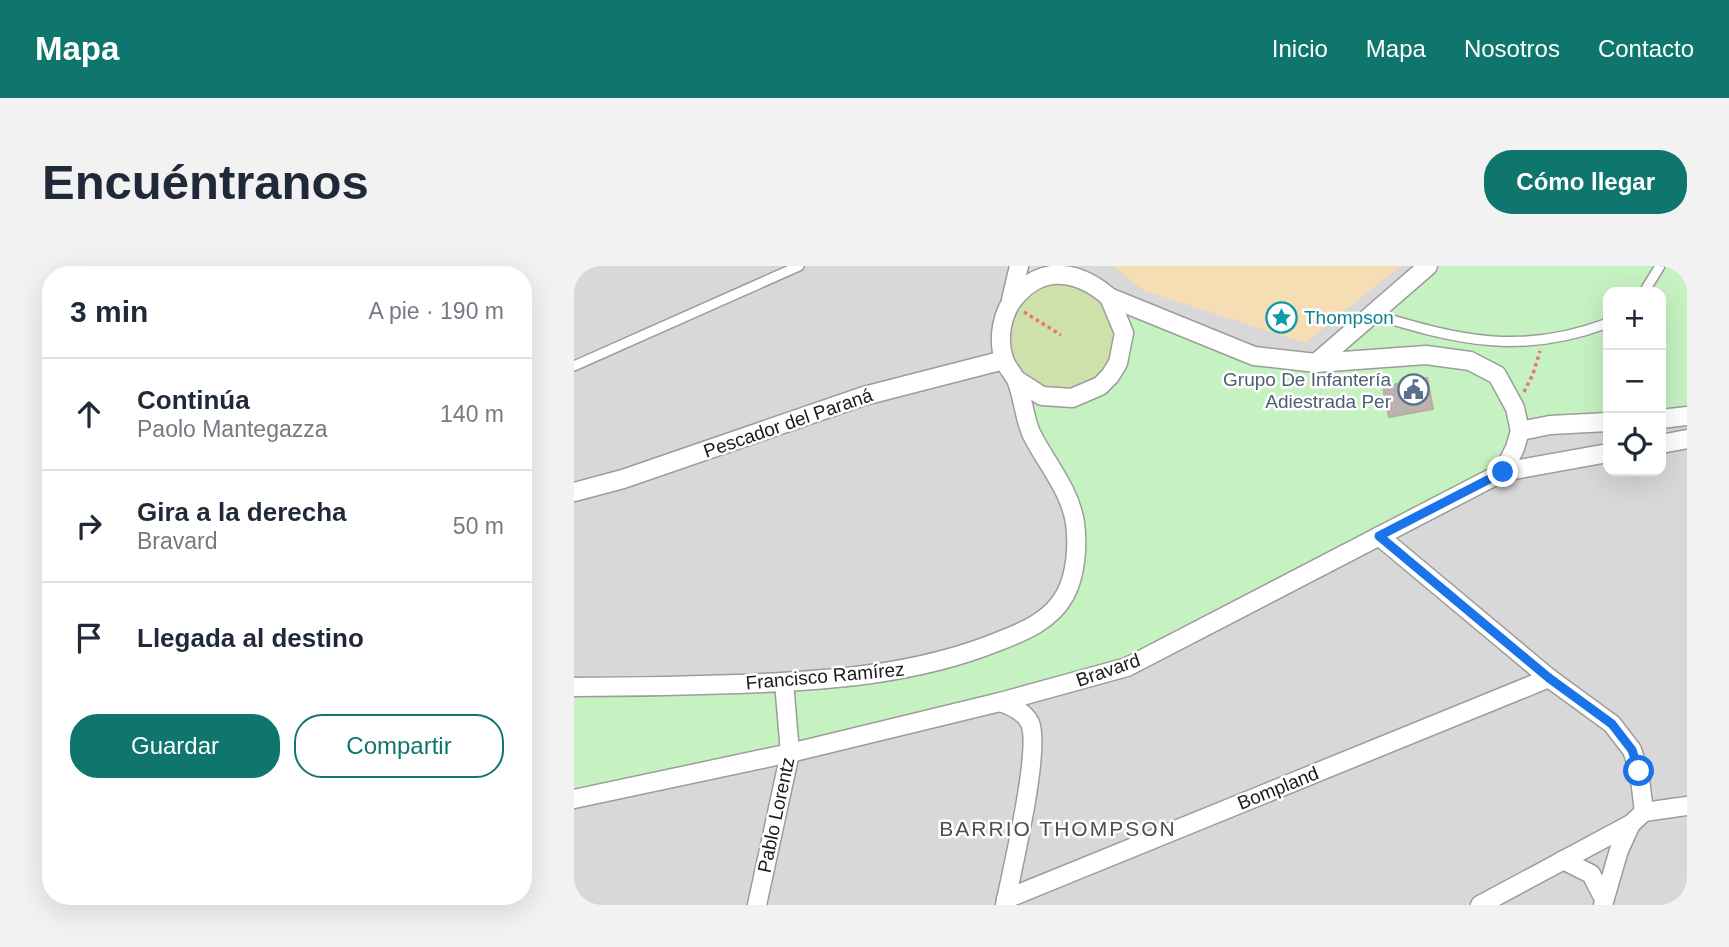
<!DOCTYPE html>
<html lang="es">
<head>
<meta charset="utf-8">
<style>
	:root { --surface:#fff; --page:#f2f2f3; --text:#1f2937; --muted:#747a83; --line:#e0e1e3; --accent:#0f766e }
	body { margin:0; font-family:Arial,sans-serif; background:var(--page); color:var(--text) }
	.controls { position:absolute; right:21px; top:21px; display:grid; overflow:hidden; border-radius:14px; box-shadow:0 7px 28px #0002 }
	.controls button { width:63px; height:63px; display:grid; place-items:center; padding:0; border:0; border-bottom:2px solid var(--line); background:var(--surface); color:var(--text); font:35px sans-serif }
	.stop { position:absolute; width:21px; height:21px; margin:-16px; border:5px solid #1a73e8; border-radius:50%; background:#fff }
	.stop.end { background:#1a73e8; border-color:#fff; box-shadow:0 2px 7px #0008 }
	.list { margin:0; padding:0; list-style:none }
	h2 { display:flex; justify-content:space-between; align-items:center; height:91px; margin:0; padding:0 28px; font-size:30px }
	h2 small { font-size:23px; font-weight:400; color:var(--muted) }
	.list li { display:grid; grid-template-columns:46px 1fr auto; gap:21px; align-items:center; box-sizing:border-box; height:112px; padding:0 28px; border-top:2px solid var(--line) }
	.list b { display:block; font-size:26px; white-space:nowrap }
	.list p { margin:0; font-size:23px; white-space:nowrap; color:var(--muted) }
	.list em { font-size:23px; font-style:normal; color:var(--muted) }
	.actions { display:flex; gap:14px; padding:21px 28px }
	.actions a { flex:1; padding:16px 0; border:2px solid var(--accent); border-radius:28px; text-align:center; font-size:24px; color:var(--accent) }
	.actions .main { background:var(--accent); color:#fff }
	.icon { flex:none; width:38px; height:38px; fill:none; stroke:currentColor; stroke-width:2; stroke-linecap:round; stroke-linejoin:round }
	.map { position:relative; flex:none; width:1113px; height:639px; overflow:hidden; border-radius:28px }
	header { display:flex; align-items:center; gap:42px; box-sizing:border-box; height:98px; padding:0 35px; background:var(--accent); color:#fff }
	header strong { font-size:33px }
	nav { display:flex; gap:38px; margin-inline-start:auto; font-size:24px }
	.intro { display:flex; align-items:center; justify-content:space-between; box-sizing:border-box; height:168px; padding:0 42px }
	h1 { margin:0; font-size:49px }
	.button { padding:18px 32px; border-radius:28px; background:var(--accent); color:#fff; font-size:24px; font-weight:700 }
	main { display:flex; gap:42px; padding:0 42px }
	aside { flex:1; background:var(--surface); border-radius:28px; box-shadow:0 7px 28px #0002 }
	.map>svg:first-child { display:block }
</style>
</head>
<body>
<header>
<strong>Mapa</strong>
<nav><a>Inicio</a><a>Mapa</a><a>Nosotros</a><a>Contacto</a></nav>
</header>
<div class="intro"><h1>Encuéntranos</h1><a class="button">Cómo llegar</a></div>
<main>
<aside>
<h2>3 min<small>A pie · 190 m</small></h2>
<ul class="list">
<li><svg class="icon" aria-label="ahead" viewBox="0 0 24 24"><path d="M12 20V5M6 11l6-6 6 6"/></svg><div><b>Continúa</b><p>Paolo Mantegazza</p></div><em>140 m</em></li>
<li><svg class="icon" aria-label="right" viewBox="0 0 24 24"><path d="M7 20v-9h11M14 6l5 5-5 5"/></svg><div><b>Gira a la derecha</b><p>Bravard</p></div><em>50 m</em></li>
<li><svg class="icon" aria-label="arrive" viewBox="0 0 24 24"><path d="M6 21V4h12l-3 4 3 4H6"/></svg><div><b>Llegada al destino</b></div></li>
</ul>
<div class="actions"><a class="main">Guardar</a><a>Compartir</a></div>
</aside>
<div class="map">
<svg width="1113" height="639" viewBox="0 0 1113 639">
	<rect width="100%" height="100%" fill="#ebe6e1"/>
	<!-- residential -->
	<path fill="#d9d8d8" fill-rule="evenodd" d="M0,0H1113V639H0ZM1034,26H1087V205H1034Z"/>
	<!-- grass -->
	<path fill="#cfe1ab" d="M502,11L545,52L544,97L498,132L443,114L430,53L454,17Z"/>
	<!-- sand -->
	<path fill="#f6deb4" d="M539,0H826L731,77L569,24Z"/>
	<!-- park -->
	<path fill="#c6f2c1" d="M854,0H1113V150L1087,153V26H1034V156L946,165L929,206L553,401L0,533V421L287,410L439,370L491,329L501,257L443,114L468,130L526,120L550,67L535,31L680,90L742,96Z"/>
	<!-- building -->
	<path fill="#bbb1ae" stroke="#bbaba5" stroke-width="2" d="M853,112L859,143L815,151L809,121Z"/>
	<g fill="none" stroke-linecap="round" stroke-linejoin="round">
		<defs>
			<g id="service">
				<path d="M1070,26L1086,0"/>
				<path d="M798,48C884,74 947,90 1034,57"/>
				<path d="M0,100L225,0"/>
			</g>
			<g id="minor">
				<path d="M437,34L445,0"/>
				<path d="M742,97L854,0"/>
				<path d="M443,114L468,130L498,132L526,120L536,110L544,97L550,67L535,31"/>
				<path d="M1087,153L1113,150"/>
				<path d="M946,165L976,159L1034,156"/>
				<path d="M1087,178L1113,173"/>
				<path d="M0,226L49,213L290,130L430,94"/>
				<path d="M805,270L975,412L1038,458L1058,484L1065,505L1070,546"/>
				<path d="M0,421C55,421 109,420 164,418C251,415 341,409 423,376C449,366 477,355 491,329C502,309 504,279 501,257C496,223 471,196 457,167C450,150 449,132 443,116C440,108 432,101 430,93C423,72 428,45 443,29C453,18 463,11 478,9C500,7 519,17 535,31L680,90L742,97L852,89L896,95L923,109L941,142L946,165L941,182L929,206"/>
				<path d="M426,436C437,440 450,445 456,457C467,484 438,604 431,639"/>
				<path d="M0,533L216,487L426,436L553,401L929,206L1034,187"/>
				<path d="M1070,546L1113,540"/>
				<path d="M989,594L1017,608L1030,633"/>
				<path d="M432,633L975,412"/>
				<path d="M183,639L216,487L210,416"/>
				<path d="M906,639L1057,558L1070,546"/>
				<path d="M1029,639L1045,584L1057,558"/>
			</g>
		</defs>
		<!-- service casing -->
		<use href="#service" stroke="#9c9c9c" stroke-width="12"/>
		<!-- minor casing -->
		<use href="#minor" stroke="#9c9c9c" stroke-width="21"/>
		<!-- path -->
		<g stroke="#ea747b" stroke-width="3.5" stroke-dasharray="3.5 3.5" stroke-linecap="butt">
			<path d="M450,46L487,69"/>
			<path d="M950,126L959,108L966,85"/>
		</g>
		<!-- service -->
		<use href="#service" stroke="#fff" stroke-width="9"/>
		<!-- minor -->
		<use href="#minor" stroke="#fff" stroke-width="18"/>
	</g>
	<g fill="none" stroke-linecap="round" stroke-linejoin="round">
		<!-- route -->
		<path stroke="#1a73e8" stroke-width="9" d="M929,206L805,270L975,412L1038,458L1058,484L1065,505"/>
	</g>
	<!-- icons -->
	<defs>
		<symbol id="sight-ring" viewBox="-11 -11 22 22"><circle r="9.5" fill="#fff" stroke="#0f9aa8" stroke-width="1.5"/><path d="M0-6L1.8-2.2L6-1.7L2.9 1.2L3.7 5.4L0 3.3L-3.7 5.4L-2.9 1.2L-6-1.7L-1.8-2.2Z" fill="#0f9aa8"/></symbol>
		<symbol id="civic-ring" viewBox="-11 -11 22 22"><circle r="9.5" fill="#fff" stroke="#5c6f8a" stroke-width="1.5"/><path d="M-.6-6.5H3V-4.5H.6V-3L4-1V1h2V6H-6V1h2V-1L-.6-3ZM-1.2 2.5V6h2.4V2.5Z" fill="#5c6f8a"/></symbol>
	</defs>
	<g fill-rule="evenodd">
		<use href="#sight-ring" x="690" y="34" width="35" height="35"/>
		<use href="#civic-ring" x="822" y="106" width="35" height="35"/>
	</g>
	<g text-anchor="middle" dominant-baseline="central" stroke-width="5" stroke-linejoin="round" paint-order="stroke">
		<!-- culture labels -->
		<g font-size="19" fill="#0d838f" stroke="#fff" text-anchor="start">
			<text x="730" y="51">Thompson</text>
		</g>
		<!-- service labels -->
		<g font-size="19" fill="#4e5e75" stroke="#fff" text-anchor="end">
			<text x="817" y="113">Grupo De Infantería<tspan x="817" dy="22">Adiestrada Per</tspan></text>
		</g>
		<!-- street labels -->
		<g font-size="19" fill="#1b1b1b" stroke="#fff">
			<text transform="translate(214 157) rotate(-19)">Pescador del Paraná</text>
			<text transform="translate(534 404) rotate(-19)">Bravard</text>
			<text transform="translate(251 410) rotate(-5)">Francisco Ramírez</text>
			<text transform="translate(704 522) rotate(-22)">Bompland</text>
			<text transform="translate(202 549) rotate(-78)">Pablo Lorentz</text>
		</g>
		<!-- neighbourhood labels -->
		<g font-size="21" letter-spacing="2" fill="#4e4e4e" stroke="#fff">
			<text x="484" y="562">BARRIO THOMPSON</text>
		</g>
	</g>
</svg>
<div class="controls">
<button>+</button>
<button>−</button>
<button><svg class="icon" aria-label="locate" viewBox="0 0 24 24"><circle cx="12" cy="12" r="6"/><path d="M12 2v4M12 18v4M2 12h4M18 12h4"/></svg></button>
</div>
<div class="stop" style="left:1065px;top:505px"></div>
<div class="stop end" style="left:929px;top:206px"></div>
</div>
</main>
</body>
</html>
